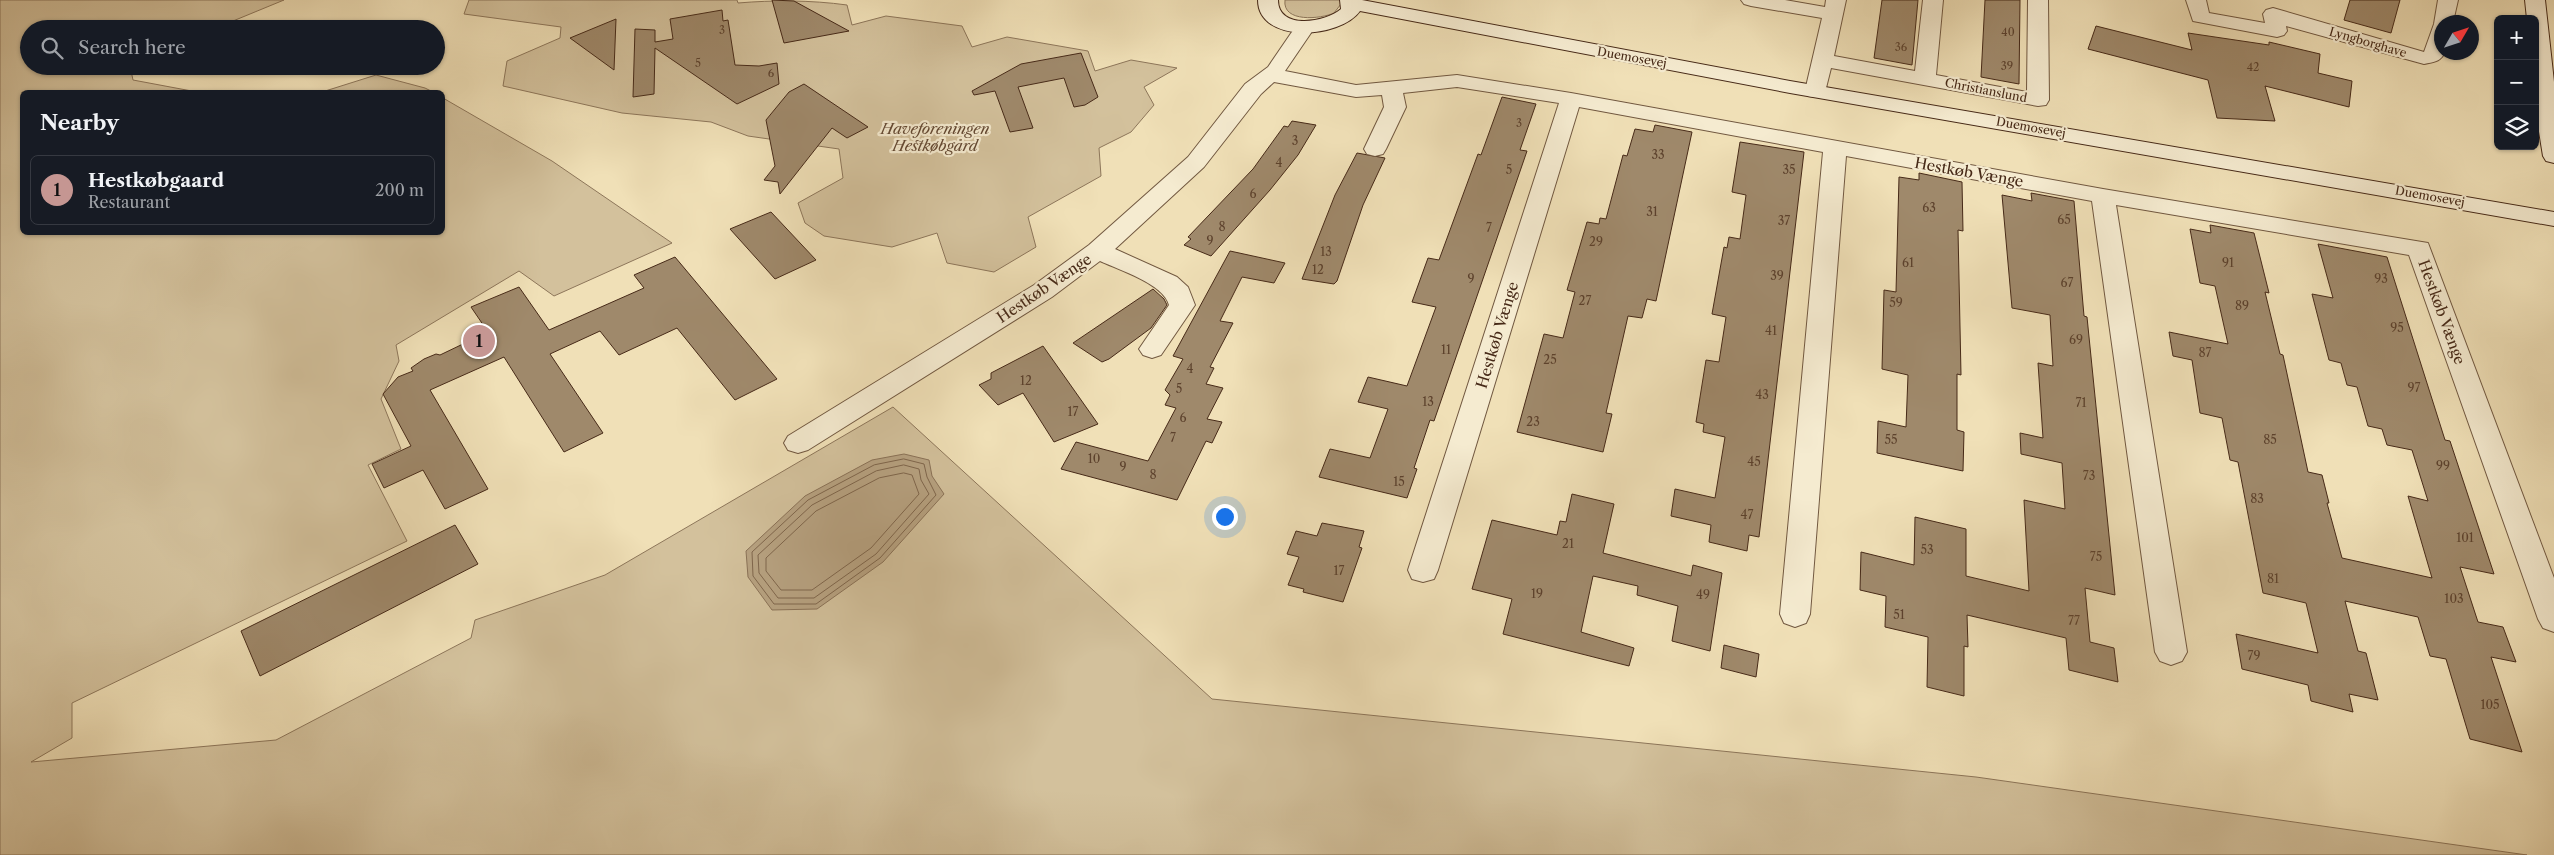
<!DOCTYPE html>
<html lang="en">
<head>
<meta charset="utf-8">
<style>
	:root { --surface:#171b24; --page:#20242c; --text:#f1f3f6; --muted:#9ea1a6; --line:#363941; --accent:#c59692 }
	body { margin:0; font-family:"Libre Caslon Text",serif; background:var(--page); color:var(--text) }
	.controls { position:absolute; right:15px; top:15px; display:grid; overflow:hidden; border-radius:8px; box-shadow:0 1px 4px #0004 }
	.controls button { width:45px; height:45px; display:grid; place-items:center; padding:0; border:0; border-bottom:1px solid var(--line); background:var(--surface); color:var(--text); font:25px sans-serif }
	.compass { position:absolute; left:2434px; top:15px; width:45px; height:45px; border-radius:50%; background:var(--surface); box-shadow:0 1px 4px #0004; rotate:51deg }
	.you { position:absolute; left:1224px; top:516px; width:18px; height:18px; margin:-12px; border:4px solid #fff; border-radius:50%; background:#1a73e8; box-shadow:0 0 0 8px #1a73e833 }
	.badge { display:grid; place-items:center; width:32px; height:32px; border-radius:50%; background:var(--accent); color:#111; font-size:16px; font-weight:700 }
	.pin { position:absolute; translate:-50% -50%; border:2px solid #fff; box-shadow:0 1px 5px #0006 }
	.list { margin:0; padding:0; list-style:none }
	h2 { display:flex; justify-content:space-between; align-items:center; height:65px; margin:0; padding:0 20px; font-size:21px }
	h2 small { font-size:16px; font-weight:400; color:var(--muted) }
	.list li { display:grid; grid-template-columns:32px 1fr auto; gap:15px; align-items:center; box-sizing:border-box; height:70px; margin:0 10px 10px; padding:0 10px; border:1px solid var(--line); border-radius:8px }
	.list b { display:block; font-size:19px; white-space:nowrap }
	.list p { margin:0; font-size:16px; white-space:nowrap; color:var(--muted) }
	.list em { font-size:16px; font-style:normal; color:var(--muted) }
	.icon { flex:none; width:28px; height:28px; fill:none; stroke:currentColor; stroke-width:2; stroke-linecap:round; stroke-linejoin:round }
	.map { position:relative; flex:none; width:2554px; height:855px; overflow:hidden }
	.search { position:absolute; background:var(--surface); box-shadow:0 1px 4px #0004; left:20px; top:20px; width:425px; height:55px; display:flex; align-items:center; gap:12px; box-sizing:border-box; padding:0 18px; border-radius:28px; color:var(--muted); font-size:19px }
	.panel { position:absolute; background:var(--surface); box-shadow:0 1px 4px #0004; left:20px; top:90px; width:425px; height:145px; border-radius:8px }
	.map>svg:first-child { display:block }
</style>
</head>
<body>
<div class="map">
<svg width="2554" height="855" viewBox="0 0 2554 855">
	<rect width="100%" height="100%" fill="#f0e0b7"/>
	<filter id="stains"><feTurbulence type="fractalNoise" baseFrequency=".004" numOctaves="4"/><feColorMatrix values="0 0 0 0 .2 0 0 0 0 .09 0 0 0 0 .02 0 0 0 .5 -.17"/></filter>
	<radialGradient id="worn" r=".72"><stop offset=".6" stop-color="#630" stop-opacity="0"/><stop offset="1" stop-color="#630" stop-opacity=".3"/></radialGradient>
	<!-- green -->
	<g fill="#d3c19c" stroke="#8d765a">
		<path d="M0,0H284L233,21L204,29H29V66H130L133,80L197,92H22V232H442L443,98L552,161L672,243L554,296L519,271L396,345L399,361L381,399L401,449L368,465L407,541L72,703V738L31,762L276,740L471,638L475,620L605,575L893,407L1212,699L1976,777L2527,855H0Z"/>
		<path d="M469,0H737L738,3C773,0 811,0 847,5L852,25L886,16L962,26L972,47L1007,37L1088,51L1095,71L1131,60L1177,68L1144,87L1154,105L1131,132L1099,148L1101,176L1028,217L1036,247L994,272L947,263L937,233L892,247L824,236L805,223L798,203L843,178L839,149L748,136L711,122L622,113L503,86L507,61L560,38L561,27L464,14Z"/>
		<path d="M1285,0H1340L1341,4L1334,13C1321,19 1282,23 1285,0Z"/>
		<path d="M376,75L425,88L433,92H322Z"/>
	</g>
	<!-- water -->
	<path fill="#b7a281" stroke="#8a7257" d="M904,454L929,460L932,476L944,494L883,562L817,609L772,610L748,577L746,551L805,496L872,460Z"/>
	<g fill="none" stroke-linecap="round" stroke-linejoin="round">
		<!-- shore -->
		<g stroke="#7f664c" stroke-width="1">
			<path d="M904,459L924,464L927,477L936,495L880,558L816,604H774L753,576L752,552L808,500L874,465Z"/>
			<path d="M904,465L919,469L921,480L929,494L876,554L814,598H778L759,573L758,555L812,505L876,471Z"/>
			<path d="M904,473L912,475L919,494L871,548L812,590H781L766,571V558L816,511L879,478Z"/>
		</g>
	</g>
	<!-- building -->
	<g fill="#9f896b" stroke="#472a18">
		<path d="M772,0L794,1L849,31L784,43Z"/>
		<path d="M1882,0H1918L1912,65L1874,58Z"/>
		<path d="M1985,0H2020L2019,84L1981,77Z"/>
		<path d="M2350,0H2400L2391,33L2344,20Z"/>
		<path d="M722,10L723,21L728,20L735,65L759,66L777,63L779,84L737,104L655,48L654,94L633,97L635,29L655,30V42L673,39L670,19Z"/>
		<path d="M616,19L614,70L570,38Z"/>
		<path d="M2096,26L2192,50L2188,33L2269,45V42L2320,54L2318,73L2352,81L2349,107L2265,86L2275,121L2217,118L2208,80L2088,49Z"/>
		<path d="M1081,53L1098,97L1085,105L1074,107L1064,78L1018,87L1033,128L1010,132L995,91L974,95L972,91L1021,64Z"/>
		<path d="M804,84L868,127L847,138L832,128L780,194L778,182L764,180L775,166L766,120L789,92Z"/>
		<path d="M1502,97L1536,104L1520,150L1527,151L1434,421L1430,420L1414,468L1417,469L1407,498L1319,477L1330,449L1370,458L1388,409L1358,402L1368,377L1407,386L1436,307L1412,302L1428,258L1439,260L1478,154L1481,155Z"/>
		<path d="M1292,121L1316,125L1298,155L1270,190L1211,256L1184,245L1191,239L1188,237L1253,169L1284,126L1288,127Z"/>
		<path d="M1655,125L1692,132L1656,301L1647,299L1642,318L1628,316L1606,413L1612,414L1603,452L1517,432L1544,334L1563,338L1575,292L1567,290L1587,222L1599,224L1600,218L1606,219L1623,155L1627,156L1635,129L1653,132Z"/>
		<path d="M1740,142L1804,152L1759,537L1749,535L1747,551L1709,542L1711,525L1671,516L1675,489L1715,498L1725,437L1703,432L1704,424L1696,422L1706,360L1719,362L1726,317L1712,314L1724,247L1727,248L1729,237L1740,239L1746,195L1732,192Z"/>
		<path d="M1357,153L1385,158L1363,205L1337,281L1334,284L1302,279L1335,195Z"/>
		<path d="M1919,173L1962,182L1963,231L1958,230L1961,375L1957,374V430L1964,432L1963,471L1877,453L1878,421L1906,427L1908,375L1882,369L1884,290L1896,292L1899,177L1919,180Z"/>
		<path d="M2031,193L2074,201L2084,316L2087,317L2115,595L2085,588L2090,642L2114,648L2118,682L2069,670L2066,638L1967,615L1968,647L1964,646V696L1927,687L1928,637L1885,627L1886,596L1860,590L1861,552L1914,565L1915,517L1966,529V576L2029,591L2024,500L2065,509L2062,463L2021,454L2020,433L2043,438L2038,363L2053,366L2050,315L2012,308L2002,195L2032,201Z"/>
		<path d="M771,212L816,260L775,279L730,229Z"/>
		<path d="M2210,225L2254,233L2269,293L2265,292L2280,354L2283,355L2308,472L2322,475L2329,503H2327L2342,558L2432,578L2408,496L2428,501L2412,450L2387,445L2382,429L2368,426L2357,387L2347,385L2341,363L2329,360L2312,294L2333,298L2318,244L2387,257L2445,440L2450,441L2494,574L2460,567L2478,622L2503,627L2516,662L2491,657L2522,752L2470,739L2446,659L2430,656L2418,617L2345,601L2358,651L2366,653L2378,700L2349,694L2353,712L2311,701L2308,685L2242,669L2236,634L2318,653L2306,603L2263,593L2238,462L2230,460L2222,418L2200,413L2192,360L2173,356L2169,332L2228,344L2215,286L2200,283L2190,229L2211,233Z"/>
		<path d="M1230,251L1285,263L1274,283L1242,277L1220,321L1233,323L1210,367L1214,368L1206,384L1223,388L1207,419L1222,422L1212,443L1206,441L1177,500L1061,469L1076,442L1148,461L1176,408L1165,405L1170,395L1165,390L1183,359L1173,356Z"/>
		<path d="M675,257L777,379L735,400L677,328L619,355L600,331L550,354L603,433L564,452L504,357L430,390L488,489L445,509L423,470L384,488L372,464L411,446L383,394L398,377L413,371L411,368L424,359L436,354L440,355L488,332L471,307L519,287L549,330L644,288L634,275Z"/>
		<path d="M1153,289L1164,299L1167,305L1151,328L1109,359L1102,362L1073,343Z"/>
		<path d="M1043,346L1098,424L1054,442L1023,393L998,405L979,385L991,379V373Z"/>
		<path d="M1572,494L1614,504L1603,553L1691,576L1693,565L1722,573L1710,651L1672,641L1678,606L1637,595L1638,586L1593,576L1581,632L1634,648L1629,666L1503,634L1512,599L1472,589L1492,520L1557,535L1560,521L1566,522Z"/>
		<path d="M1322,523L1364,531L1359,547L1362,548L1343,602L1303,592L1304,589L1288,585L1299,557L1287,554L1296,531L1317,536Z"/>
		<path d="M455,525L478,564L260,676L241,631Z"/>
		<path d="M1724,645L1759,654L1756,677L1721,668Z"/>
	</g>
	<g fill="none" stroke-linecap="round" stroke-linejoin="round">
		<defs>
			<g id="street">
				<path d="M1741,0H1785L1825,7L1826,0H1846L1834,56L1915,71L1923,0H1943L1936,75L2027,92L2028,0H2048L2049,100L2046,105L2038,106L1831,68L1824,96L1816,97L1808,96L1805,91L1822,18L1751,6L1744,4Z"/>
				<path d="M2186,0H2206L2209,13L2265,23L2263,14L2266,10L2273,8L2424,52L2434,24L2438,0H2458L2453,22H2442V52H2445C2441,62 2433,62 2424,64L2286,26L2287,31L2284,35L2277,37L2193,21Z"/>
				<path d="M1305,21L1312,23L1315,27L1285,71L1356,85L1457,75L1571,93L2103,189L2428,243L2554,578V632L2543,628L2538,619L2409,255L2116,205L2187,652L2182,661L2171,665L2160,661L2155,652L2092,201L1846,156L1810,614L1806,623L1795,627L1784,623L1780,614L1823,152L1579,107L1438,570L1434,579L1423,582L1412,579L1408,570L1559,103L1457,87L1403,93L1406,107L1386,149L1383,154L1375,156L1367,154L1364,149L1384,107L1382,95L1356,97L1274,82L1261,94L1204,167L1115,249L1177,277L1188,287L1195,305L1161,355L1152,358L1143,355L1139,349L1169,305C1164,284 1119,270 1100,261L1052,297L808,450L798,453L788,450L784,443L788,436L1034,285L1089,245L1188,157L1245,84L1268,67L1298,23Z"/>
			</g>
			<g id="secondary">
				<path d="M1258,0H1278C1278,30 1325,23 1341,9L1340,0H1362L1790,81L2554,212V226L1790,93L1360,11C1340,39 1258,44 1258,0Z"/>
				<path d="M2525,0H2545L2554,82V163L2546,161L2543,156L2535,107V19H2527Z"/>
			</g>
		</defs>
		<!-- street casing -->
		<use href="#street" stroke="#715840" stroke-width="2"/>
		<!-- secondary casing -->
		<use href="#secondary" stroke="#472a18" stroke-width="2"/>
		<!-- street -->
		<use href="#street" fill="#f5ebd0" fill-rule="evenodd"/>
		<!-- secondary -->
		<use href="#secondary" fill="#f5ebd0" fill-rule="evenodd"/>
	</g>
	<g text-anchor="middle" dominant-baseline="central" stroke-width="4.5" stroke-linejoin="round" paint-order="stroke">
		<!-- far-number labels -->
		<g font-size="11" fill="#5d422d">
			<text x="722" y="30">3</text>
			<text x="2008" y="32">40</text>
			<text x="1901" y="47">36</text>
			<text x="698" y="63">5</text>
			<text x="2007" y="66">39</text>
			<text x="2253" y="67">42</text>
			<text x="771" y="73">6</text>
			<text x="1519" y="123">3</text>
		</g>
		<!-- far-street labels -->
		<g font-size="12" fill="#472a18" stroke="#f5ebd0">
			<text transform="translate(2368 42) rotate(16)">Lyngborghave</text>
			<text transform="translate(1632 57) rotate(10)">Duemosevej</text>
			<text transform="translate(1986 90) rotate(11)">Christianslund</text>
			<text transform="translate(2031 127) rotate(10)">Duemosevej</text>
			<text transform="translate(2430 196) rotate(10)">Duemosevej</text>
		</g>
		<!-- number labels -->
		<g font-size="12" fill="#5d422d">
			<text x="1295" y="140">3</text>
			<text x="1658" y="154">33</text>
			<text x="1279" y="162">4</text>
			<text x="1509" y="169">5</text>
			<text x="1789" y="169">35</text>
			<text x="1253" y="193">6</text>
			<text x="1929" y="207">63</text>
			<text x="1652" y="211">31</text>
			<text x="2064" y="219">65</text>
			<text x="1784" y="220">37</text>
			<text x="1222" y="226">8</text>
			<text x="1489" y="227">7</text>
			<text x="1210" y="240">9</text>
			<text x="1596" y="241">29</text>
			<text x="1326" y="251">13</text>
			<text x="1908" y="262">61</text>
			<text x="2228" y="262">91</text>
			<text x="1318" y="269">12</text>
			<text x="1777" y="275">39</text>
			<text x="1471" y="278">9</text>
			<text x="2381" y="278">93</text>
			<text x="2067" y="282">67</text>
			<text x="1585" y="300">27</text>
			<text x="1896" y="302">59</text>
			<text x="2242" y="305">89</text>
			<text x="2397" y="327">95</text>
			<text x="1771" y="330">41</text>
			<text x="2076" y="339">69</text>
			<text x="1446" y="349">11</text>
			<text x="2205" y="352">87</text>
			<text x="1550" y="359">25</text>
			<text x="1190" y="368">4</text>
			<text x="1026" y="380">12</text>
			<text x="2414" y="387">97</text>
			<text x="1179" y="388">5</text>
			<text x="1762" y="394">43</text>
			<text x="1428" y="401">13</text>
			<text x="2081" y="402">71</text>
			<text x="1073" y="411">17</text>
			<text x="1183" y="417">6</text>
			<text x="1533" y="421">23</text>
			<text x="1173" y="437">7</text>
			<text x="1891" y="439">55</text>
			<text x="2270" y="439">85</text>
			<text x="1094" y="458">10</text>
			<text x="1754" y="461">45</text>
			<text x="2443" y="465">99</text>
			<text x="1123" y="466">9</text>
			<text x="1153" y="474">8</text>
			<text x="2089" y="475">73</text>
			<text x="1399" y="481">15</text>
			<text x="2257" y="498">83</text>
			<text x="1747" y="514">47</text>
			<text x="2465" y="537">101</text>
			<text x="1568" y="543">21</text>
			<text x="1927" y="549">53</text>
			<text x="2096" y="556">75</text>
			<text x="1339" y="570">17</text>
			<text x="2273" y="578">81</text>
			<text x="1537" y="593">19</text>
			<text x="1703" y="594">49</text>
			<text x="2454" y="598">103</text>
			<text x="1899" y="614">51</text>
			<text x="2074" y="620">77</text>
			<text x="2254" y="655">79</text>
			<text x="2490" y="704">105</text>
		</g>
		<!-- park labels -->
		<g font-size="15" font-style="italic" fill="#634832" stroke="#f5ebd0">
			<text x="935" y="128">Haveforeningen<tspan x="935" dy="17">Hestkøbgård</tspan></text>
		</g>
		<!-- street labels -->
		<g font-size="15" fill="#472a18" stroke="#f5ebd0">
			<text transform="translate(1969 172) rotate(10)">Hestkøb Vænge</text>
			<text transform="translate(1044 288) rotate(-34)">Hestkøb Vænge</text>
			<text transform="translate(2442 312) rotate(70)">Hestkøb Vænge</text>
			<text transform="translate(1497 335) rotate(-73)">Hestkøb Vænge</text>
		</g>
	</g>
	<rect width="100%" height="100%" filter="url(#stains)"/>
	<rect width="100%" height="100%" fill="url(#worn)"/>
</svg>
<div class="controls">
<button>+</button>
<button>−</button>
<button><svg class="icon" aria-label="layers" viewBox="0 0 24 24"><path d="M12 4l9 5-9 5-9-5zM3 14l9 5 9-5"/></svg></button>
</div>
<svg class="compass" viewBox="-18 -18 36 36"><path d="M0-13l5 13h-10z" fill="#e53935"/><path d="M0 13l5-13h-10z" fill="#9ea1a6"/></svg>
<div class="you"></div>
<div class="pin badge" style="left:479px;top:341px">1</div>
<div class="search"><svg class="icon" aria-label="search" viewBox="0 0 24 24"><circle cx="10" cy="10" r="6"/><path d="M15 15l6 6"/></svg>Search here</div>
<section class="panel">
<h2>Nearby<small></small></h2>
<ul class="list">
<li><span class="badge">1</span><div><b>Hestkøbgaard</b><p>Restaurant</p></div><em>200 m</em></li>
</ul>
</section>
</div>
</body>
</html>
